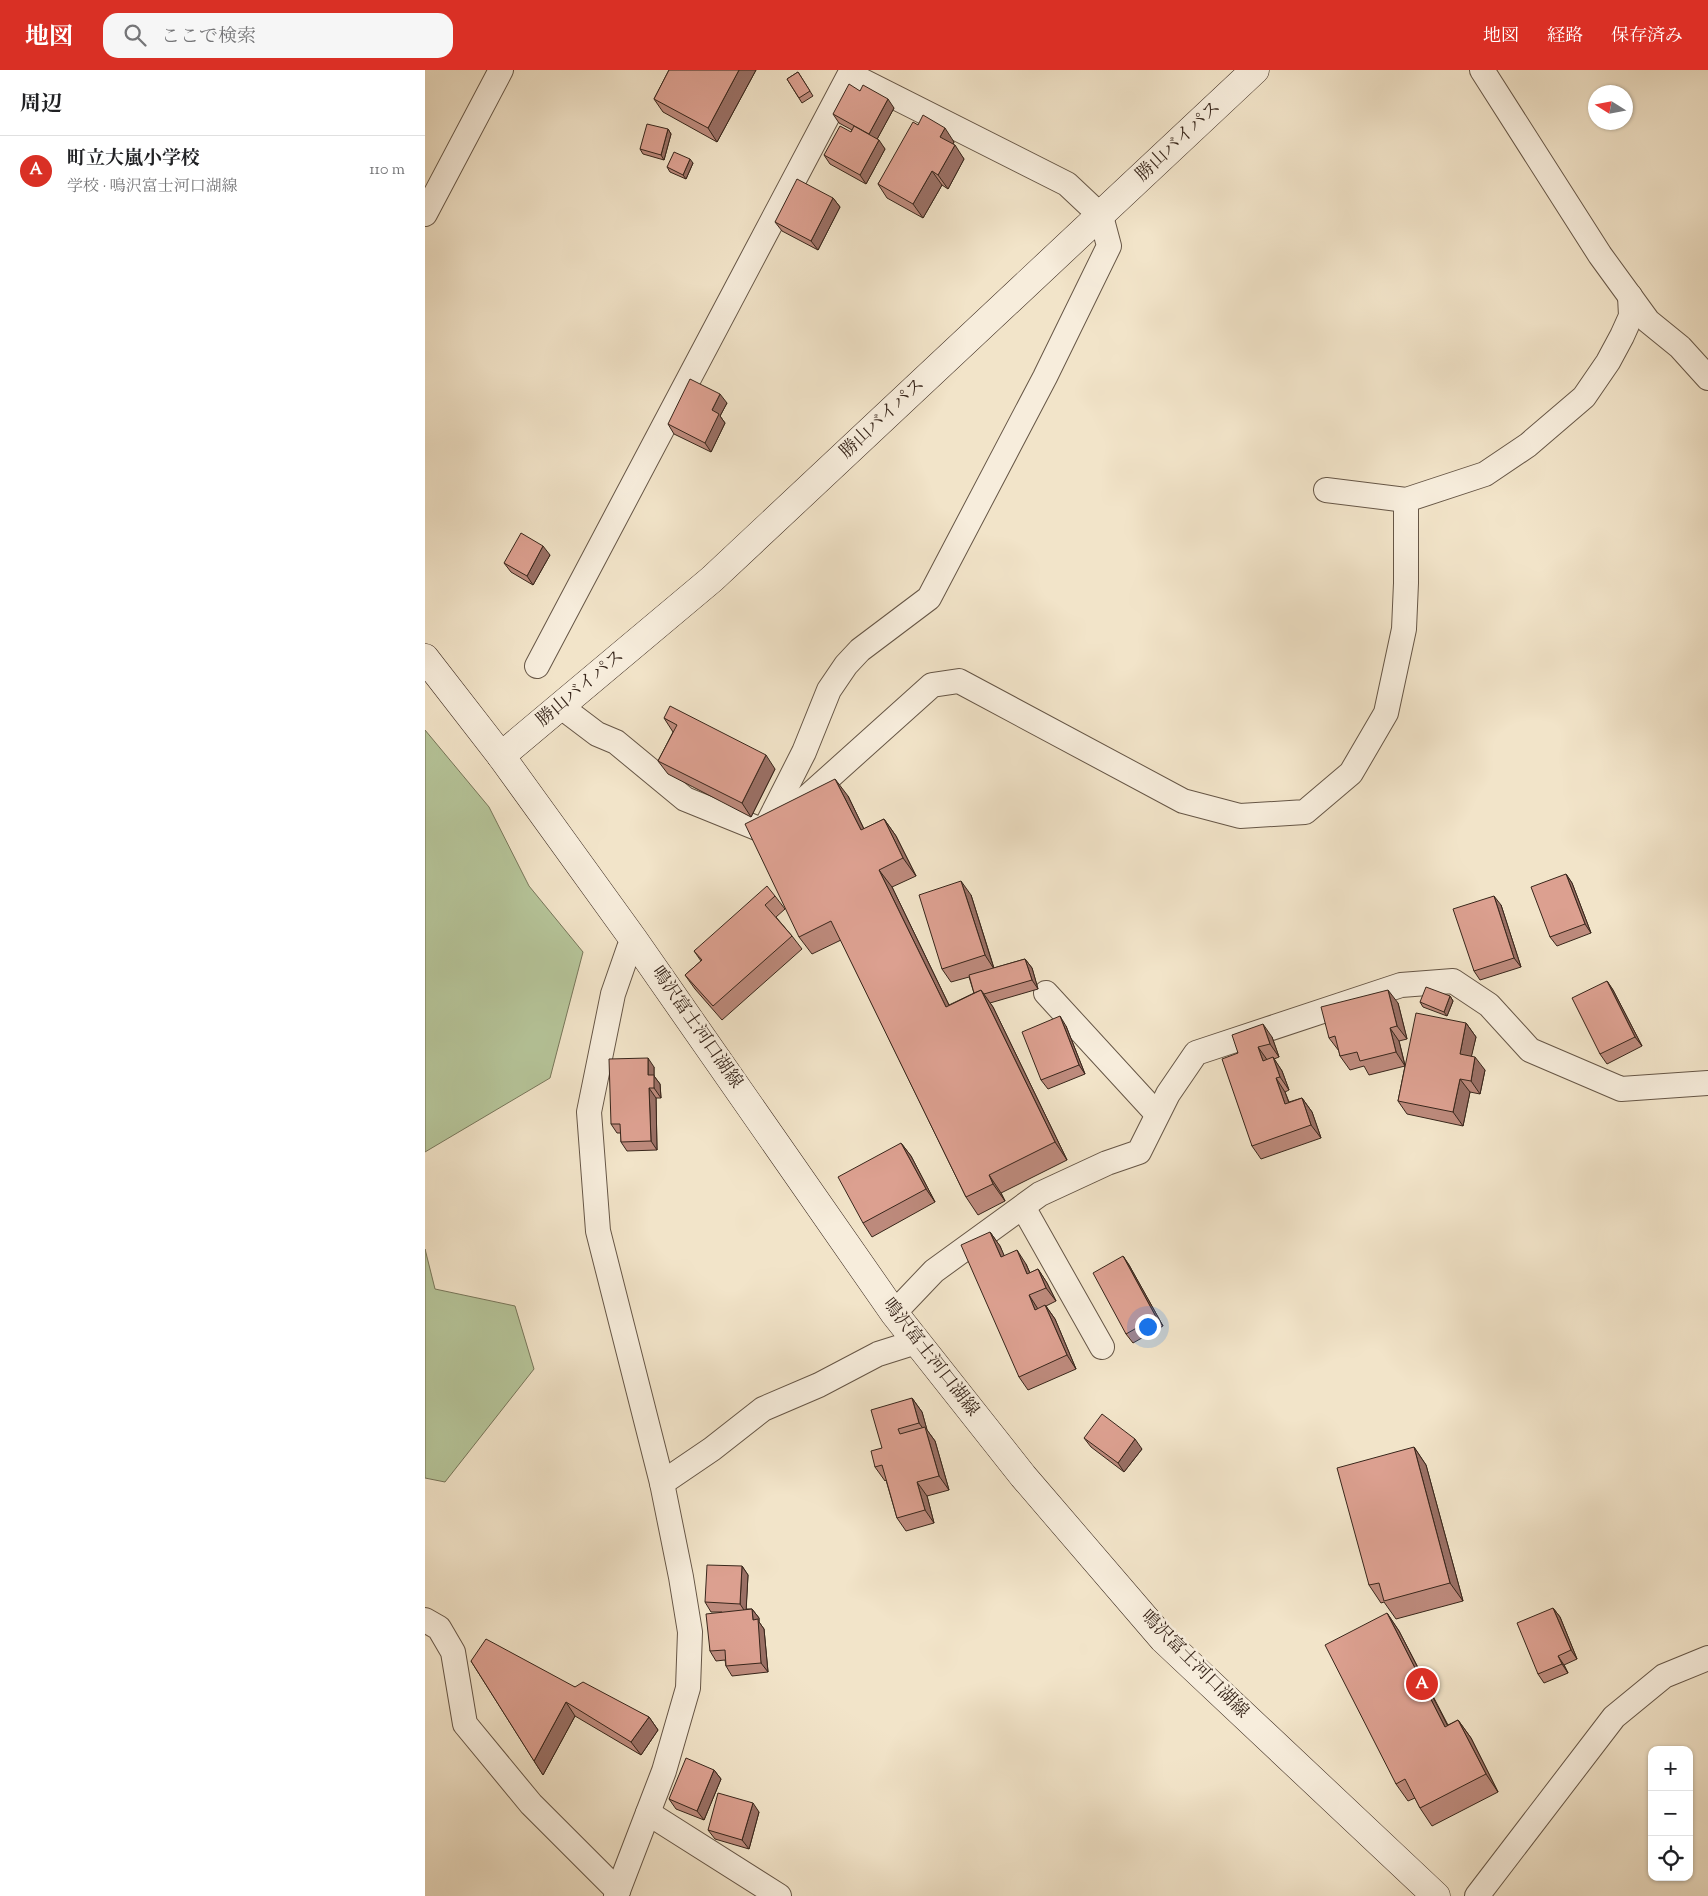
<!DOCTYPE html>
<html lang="ja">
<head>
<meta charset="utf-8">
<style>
	:root { --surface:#fff; --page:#f6f6f6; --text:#202124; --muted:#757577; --line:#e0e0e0; --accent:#d93025 }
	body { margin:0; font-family:"Sorts Mill Goudy","Noto Serif JP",serif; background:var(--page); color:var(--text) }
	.controls { position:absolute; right:15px; bottom:15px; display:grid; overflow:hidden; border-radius:10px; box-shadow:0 1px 4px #0004 }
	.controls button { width:45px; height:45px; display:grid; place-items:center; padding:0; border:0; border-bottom:1px solid var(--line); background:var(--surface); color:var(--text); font:25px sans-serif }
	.compass { position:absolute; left:1163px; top:15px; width:45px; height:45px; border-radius:50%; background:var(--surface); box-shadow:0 1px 4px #0004; rotate:281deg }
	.you { position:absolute; left:722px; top:1256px; width:18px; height:18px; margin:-12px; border:4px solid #fff; border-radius:50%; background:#1a73e8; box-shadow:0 0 0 8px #1a73e833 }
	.badge { display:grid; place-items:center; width:32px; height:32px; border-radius:50%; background:var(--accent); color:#fff; font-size:16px; font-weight:700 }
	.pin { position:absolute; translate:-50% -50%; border:2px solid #fff; box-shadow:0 1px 5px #0006 }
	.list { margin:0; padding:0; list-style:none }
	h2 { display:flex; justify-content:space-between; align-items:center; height:65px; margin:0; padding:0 20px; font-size:21px }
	h2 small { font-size:16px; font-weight:400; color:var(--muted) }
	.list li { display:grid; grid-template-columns:32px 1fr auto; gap:15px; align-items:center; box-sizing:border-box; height:70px; padding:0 20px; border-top:1px solid var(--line) }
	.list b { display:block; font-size:19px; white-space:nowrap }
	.list p { margin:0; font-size:16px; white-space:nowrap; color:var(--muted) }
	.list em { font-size:16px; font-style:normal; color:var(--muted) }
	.icon { flex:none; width:28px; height:28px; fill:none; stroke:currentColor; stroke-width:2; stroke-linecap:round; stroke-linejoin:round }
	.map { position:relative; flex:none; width:1283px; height:1826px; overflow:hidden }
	header { display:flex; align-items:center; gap:30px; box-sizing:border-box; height:70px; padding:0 25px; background:var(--accent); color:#fff }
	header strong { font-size:24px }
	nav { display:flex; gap:28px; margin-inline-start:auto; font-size:18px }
	.search { width:350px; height:45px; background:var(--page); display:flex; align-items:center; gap:12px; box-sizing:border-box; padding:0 18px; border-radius:15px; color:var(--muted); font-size:19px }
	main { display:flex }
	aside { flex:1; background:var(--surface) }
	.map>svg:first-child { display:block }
</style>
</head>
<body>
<header>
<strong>地図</strong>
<div class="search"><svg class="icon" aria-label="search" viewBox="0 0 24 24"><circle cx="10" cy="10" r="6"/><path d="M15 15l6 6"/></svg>ここで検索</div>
<nav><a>地図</a><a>経路</a><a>保存済み</a></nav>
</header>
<main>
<aside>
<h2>周辺<small></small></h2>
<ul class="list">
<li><span class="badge">A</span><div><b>町立大嵐小学校</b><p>学校 · 鳴沢富士河口湖線</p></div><em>110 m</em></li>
</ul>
</aside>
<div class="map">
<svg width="1283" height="1826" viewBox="0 0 1283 1826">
	<rect width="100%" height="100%" fill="#f2e4c9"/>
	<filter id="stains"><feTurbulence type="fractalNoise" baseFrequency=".004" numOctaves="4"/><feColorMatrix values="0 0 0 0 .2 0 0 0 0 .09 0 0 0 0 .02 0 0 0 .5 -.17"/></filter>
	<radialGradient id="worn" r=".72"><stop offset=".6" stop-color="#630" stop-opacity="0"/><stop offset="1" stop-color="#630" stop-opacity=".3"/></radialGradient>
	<!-- green -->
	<g fill="#b6c59a" stroke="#77765a">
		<path d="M0,660L64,737L104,816L158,882L125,1008L0,1082Z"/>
		<path d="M0,1179L10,1219L90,1236L109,1299L20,1412L0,1408Z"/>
	</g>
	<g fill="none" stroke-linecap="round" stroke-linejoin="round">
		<defs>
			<g id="street">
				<path d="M1057,0L1175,185L1223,251L1255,277L1283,308"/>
				<path d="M0,144L76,0"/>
				<path d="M901,420L981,430L1060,404L1103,375L1159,327L1183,292L1197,266L1206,246L1205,226"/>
				<path d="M112,596L427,0"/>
				<path d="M135,636L172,664L191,672L260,729L334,759L360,747L507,615L534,611L758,731L815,746L880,742L926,703L961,643L979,559L981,513V430"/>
				<path d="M342,755L379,682L404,620L421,595L435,580L504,528L620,307L684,176L676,146L642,114L426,5"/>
				<path d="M621,923L732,1044"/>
				<path d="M598,1137L677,1277"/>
				<path d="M469,1243L509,1201L615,1124L682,1093L714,1082L743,1024L771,983L976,915L1028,911L1064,935L1105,980L1196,1019L1283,1013"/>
				<path d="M237,1413L287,1379L338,1339L394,1315L453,1284L491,1272"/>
				<path d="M0,1550L14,1558L28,1582L40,1654L106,1734L193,1821"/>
				<path d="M223,1743L354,1826"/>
				<path d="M191,1826L239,1701L263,1618L265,1562L256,1507L237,1413L173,1161L164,1042L188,924L204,878L209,870"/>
				<path d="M1052,1826L1189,1647L1239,1606L1283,1588"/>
			</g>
			<g id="secondary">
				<path d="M0,588L76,686L209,870L469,1243L598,1406L738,1569L1011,1826"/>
				<path d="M76,686L287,509L830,0"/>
			</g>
		</defs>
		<!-- street casing -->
		<use href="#street" stroke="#665646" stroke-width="26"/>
		<!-- secondary casing -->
		<use href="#secondary" stroke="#38261b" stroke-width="29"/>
		<!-- street -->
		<use href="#street" stroke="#f7eddc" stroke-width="24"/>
		<!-- secondary -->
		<use href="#secondary" stroke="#f7eddc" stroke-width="28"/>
	</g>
	<!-- wall -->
	<g fill="#bd8a7c" stroke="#38261b">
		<path d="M244,0H331L292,72L238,42L229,29Z"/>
		<path d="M373,2L388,26L377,33L362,9Z"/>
		<path d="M435,21L469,38L452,69L460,79L441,114L405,94L399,85L426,62L427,60L414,53L408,44Z"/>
		<path d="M493,55L529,72L528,74L539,89L523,119L517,115L498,148L462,128L453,114Z"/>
		<path d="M243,59L246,64L239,90L218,84L215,79Z"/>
		<path d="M268,93L261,109L245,102L242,97Z"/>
		<path d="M408,128L415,137L393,180L357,161L350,152Z"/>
		<path d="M302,333L295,346L300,353L286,382L249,364L243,354Z"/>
		<path d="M125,485L108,515L86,502L79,493Z"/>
		<path d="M239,648L350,699L326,747L243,704L233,691L248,662Z"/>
		<path d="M423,726L439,759L459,749L471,766L491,806L467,817L524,935L549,923L544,907L526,912L517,899L546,825L569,898L600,889L607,898L613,919L565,933L568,937L642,1090L576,1123L580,1131L553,1145L541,1127L416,870L387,884L374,867Z"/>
		<path d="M1141,804L1147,813L1166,863L1132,876L1125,867Z"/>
		<path d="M350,826L360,839L351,847L367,866L377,879L297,950L270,919L260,905L276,891L269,881Z"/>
		<path d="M1076,835L1096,897L1055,910L1049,901Z"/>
		<path d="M1182,911L1188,920L1217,976L1182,994L1175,984Z"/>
		<path d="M1025,926L1028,931L1022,946L998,937L995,932Z"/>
		<path d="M973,933L982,969L974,971L980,995L1041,953L1051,967L1046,986L1060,1000L1055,1024L1045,1022L1038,1056L982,1044L973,1031L980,996L944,1005L939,996L925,1000L915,986L914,981L904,968Z"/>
		<path d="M641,956L660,1004L623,1019L616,1010Z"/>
		<path d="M847,967L854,987L849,989L857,1001L864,1020L860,1022L864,1032L877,1028L887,1042L896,1068L836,1089L827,1076L813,983Z"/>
		<path d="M229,997V1006L235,1014L236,1028H231L232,1080L202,1081L196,1072V1063H192L186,1054Z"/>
		<path d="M476,1073L486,1086L510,1132L447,1167L438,1153Z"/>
		<path d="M565,1162L575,1176L579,1186L601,1194L605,1203L613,1199L622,1213L631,1231L621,1236L630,1249L651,1299L603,1320L594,1307Z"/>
		<path d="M698,1186L704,1195L738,1256L708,1273L701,1264Z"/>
		<path d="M487,1328L497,1342L502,1360L510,1371L524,1420L502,1426L509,1453L481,1461L472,1448L461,1410L460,1411L450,1397L457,1378Z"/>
		<path d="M659,1368L717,1379L699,1402L666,1377Z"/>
		<path d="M989,1377L1001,1395L1038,1531L971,1549L959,1532L956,1533L944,1515Z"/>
		<path d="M317,1496L323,1505L321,1539H327L334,1548V1552L339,1559L343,1602L307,1606L301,1596L300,1590L291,1591L285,1581L297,1542H286L280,1532Z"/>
		<path d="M1128,1538L1135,1547L1152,1589L1139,1595L1143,1603L1119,1613L1113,1604Z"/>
		<path d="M962,1543L974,1561L1023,1655L1033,1650L1046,1668L1073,1722L1007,1756L995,1738L990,1728L983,1731L971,1714Z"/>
		<path d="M46,1591L150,1617L224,1647L233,1660L216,1685L150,1646L118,1705Z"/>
		<path d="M289,1700L296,1709L279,1750L251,1739L244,1729Z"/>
		<path d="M334,1742L324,1779L290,1769L283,1760Z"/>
	</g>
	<!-- shaded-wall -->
	<g fill="#9a7065" stroke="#38261b">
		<path d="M314,0H331L292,72L283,58Z"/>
		<path d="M463,29L469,38L450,73L444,64Z"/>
		<path d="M520,58L529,72L524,80L515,67Z"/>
		<path d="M243,59L246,64L239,90L236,85Z"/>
		<path d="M454,70L460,79L441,114L435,105Z"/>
		<path d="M530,75L539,89L523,119L513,105Z"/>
		<path d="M265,89L268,93L261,109L258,105Z"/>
		<path d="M507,101L517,115L498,148L488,134Z"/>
		<path d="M408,128L415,137L393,180L386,171Z"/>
		<path d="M295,324L302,333L295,346L300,353L286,382L280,373L287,340Z"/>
		<path d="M118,476L125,485L108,515L102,506Z"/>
		<path d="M341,685L350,699L326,747L317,733Z"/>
		<path d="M410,709L423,726L448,778L436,760Z"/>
		<path d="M459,749L471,766L491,806L478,788Z"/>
		<path d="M454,800L467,817L533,954L521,937Z"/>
		<path d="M1141,804L1147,813L1166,863L1160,854Z"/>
		<path d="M536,811L546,825L569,899L560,885Z"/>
		<path d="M1069,826L1076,835L1096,897L1089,888Z"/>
		<path d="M600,889L607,898L613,919L607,910Z"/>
		<path d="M1182,911L1188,920L1217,976L1210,967Z"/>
		<path d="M556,920L568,937L642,1090L630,1072Z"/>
		<path d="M963,920L973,933L982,969L972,956Z"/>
		<path d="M1025,926L1028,931L1022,946L1019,942Z"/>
		<path d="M635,946L641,956L660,1004L654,995Z"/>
		<path d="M1041,953L1051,967L1044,997L1035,984Z"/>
		<path d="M838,954L847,967L854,987L845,974Z"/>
		<path d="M965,958L974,971L980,996L971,982Z"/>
		<path d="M833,977L843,991H838Z"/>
		<path d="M848,987L857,1001L864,1020L855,1007Z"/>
		<path d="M1050,987L1060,1000L1055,1024L1046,1011Z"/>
		<path d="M223,988L229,997V1006L235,1014L236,1028L229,1018L223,1005Z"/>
		<path d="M851,1008L860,1022L869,1047L860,1034Z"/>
		<path d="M1035,1009L1045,1022L1038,1056L1028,1042Z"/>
		<path d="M224,1018L231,1028L232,1080L226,1071Z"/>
		<path d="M877,1028L887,1042L896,1068L886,1055Z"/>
		<path d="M476,1073L486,1086L510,1132L501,1119Z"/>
		<path d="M564,1105L576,1123L580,1131L568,1114Z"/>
		<path d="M565,1162L575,1176L586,1201L576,1187Z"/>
		<path d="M592,1180L601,1194L611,1217L602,1204Z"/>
		<path d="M698,1186L704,1195L738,1256L731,1247Z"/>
		<path d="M613,1199L622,1213L631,1231L621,1218Z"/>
		<path d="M604,1225L613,1239L610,1240Z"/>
		<path d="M620,1235L630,1249L651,1299L642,1285Z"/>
		<path d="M487,1328L497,1342L502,1360L510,1371L524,1420L514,1406L502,1364L494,1353Z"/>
		<path d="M710,1369L717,1379L699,1402L693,1393Z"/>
		<path d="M989,1377L1001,1395L1038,1531L1025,1513Z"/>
		<path d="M492,1412L502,1426L509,1453L500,1440Z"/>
		<path d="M317,1496L323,1505L321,1543L315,1534Z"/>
		<path d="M1128,1538L1135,1547L1152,1589L1146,1580Z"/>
		<path d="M327,1539L334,1548V1552L339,1559L343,1602L336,1593L328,1550Z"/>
		<path d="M962,1543L974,1561L1032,1674L1020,1657Z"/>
		<path d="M1133,1586L1139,1595L1143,1603L1137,1594Z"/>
		<path d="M141,1632L150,1646L118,1705L109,1691Z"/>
		<path d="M224,1647L233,1660L216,1685L206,1672Z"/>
		<path d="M1033,1650L1046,1668L1073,1722L1061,1704Z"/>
		<path d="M289,1700L296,1709L279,1750L272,1741Z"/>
		<path d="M328,1733L334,1742L324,1779L317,1770Z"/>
	</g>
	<!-- building -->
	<g fill="#dca090" stroke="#38261b">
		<path d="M244,0H314L283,58L229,29Z"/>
		<path d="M373,2L385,21L374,28L362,9Z"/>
		<path d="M424,14L435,21L438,15L463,29L444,64L408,44Z"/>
		<path d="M498,45L520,58L515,67L530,75L513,105L507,101L488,134L453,114L488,52L493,55Z"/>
		<path d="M222,54L243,59L236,85L215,79Z"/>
		<path d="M415,56L426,62L429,56L454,70L435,105L399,85Z"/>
		<path d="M249,82L265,89L258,105L242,97Z"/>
		<path d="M372,109L408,128L386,171L350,152Z"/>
		<path d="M265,309L295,324L287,340L294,344L280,373L243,354Z"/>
		<path d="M96,463L118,476L102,506L79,493Z"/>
		<path d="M245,636L341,685L317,733L233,691L252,655L239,648Z"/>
		<path d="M410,709L436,760L459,749L478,788L454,800L521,937L556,920L630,1072L564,1105L568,1114L541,1127L406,851L374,867L320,754Z"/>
		<path d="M1141,804L1160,854L1125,867L1106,817Z"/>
		<path d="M536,811L560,885L517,899L494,825Z"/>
		<path d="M342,816L350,826L340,835L367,866L288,936L260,905L277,890L269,881Z"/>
		<path d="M1069,826L1089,888L1049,901L1028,839Z"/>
		<path d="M600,889L607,910L559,924L556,920L549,923L544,905Z"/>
		<path d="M1182,911L1210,967L1175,984L1147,928Z"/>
		<path d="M1001,917L1025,926L1019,942L995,932Z"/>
		<path d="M963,920L972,956L965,958L971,982L935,991L932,982L915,986L910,966L904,968L896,937Z"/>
		<path d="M991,943L1041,953L1035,984L1050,987L1046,1011L1035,1009L1028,1042L973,1031Z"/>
		<path d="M635,946L654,995L616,1010L597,962Z"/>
		<path d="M838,954L845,974L833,977L838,991L848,987L855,1007L851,1008L860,1034L877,1028L886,1055L827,1076L797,989L813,983L807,965Z"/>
		<path d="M223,988V1005H229V1018H224L226,1071L196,1072L195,1054H186L184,989Z"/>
		<path d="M476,1073L501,1119L438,1153L413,1107Z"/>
		<path d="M565,1162L576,1187L592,1180L602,1204L613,1199L621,1218L604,1225L610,1240L620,1235L642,1285L594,1307L536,1175Z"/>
		<path d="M698,1186L731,1247L701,1264L668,1203Z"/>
		<path d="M487,1328L494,1353L473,1359L475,1364L500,1357L514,1406L492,1412L500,1440L472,1448L457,1395L450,1397L446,1381L457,1378L446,1340Z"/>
		<path d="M677,1344L710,1369L693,1393L659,1368Z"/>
		<path d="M989,1377L1025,1513L959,1531L954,1513L944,1515L912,1398Z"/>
		<path d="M282,1495L317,1496L315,1534L280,1532Z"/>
		<path d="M1128,1538L1146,1580L1133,1586L1137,1594L1113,1604L1092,1553Z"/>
		<path d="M327,1539L328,1550L333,1549L336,1593L301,1596L300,1580L285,1581L281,1544Z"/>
		<path d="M962,1543L1020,1657L1033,1650L1061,1704L995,1738L980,1709L971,1714L900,1575Z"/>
		<path d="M61,1569L150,1617L158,1612L224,1647L206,1672L141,1632L109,1691L46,1591Z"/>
		<path d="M261,1688L289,1700L272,1741L244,1729Z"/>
		<path d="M293,1723L328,1733L317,1770L283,1760Z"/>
	</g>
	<g text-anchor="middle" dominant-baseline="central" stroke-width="5" stroke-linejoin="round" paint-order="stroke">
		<!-- street labels -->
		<g font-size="18" fill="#38261b" stroke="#f7eddc">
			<text transform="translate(754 72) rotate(-43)">勝山バイパス</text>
			<text transform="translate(458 349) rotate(-43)">勝山バイパス</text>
			<text transform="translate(156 619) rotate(-40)">勝山バイパス</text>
			<text transform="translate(271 958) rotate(55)">鳴沢富士河口湖線</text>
			<text transform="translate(505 1288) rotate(52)">鳴沢富士河口湖線</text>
			<text transform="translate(769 1595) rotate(45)">鳴沢富士河口湖線</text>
		</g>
	</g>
	<rect width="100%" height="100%" filter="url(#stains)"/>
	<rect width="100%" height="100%" fill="url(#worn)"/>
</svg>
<div class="controls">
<button>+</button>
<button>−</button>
<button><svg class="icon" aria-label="locate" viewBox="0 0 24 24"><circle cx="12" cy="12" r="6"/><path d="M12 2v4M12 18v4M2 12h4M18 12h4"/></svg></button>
</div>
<svg class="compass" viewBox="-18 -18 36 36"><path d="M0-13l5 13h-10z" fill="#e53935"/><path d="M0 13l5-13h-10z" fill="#757577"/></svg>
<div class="you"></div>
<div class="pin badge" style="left:997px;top:1614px">A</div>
</div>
</main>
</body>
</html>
